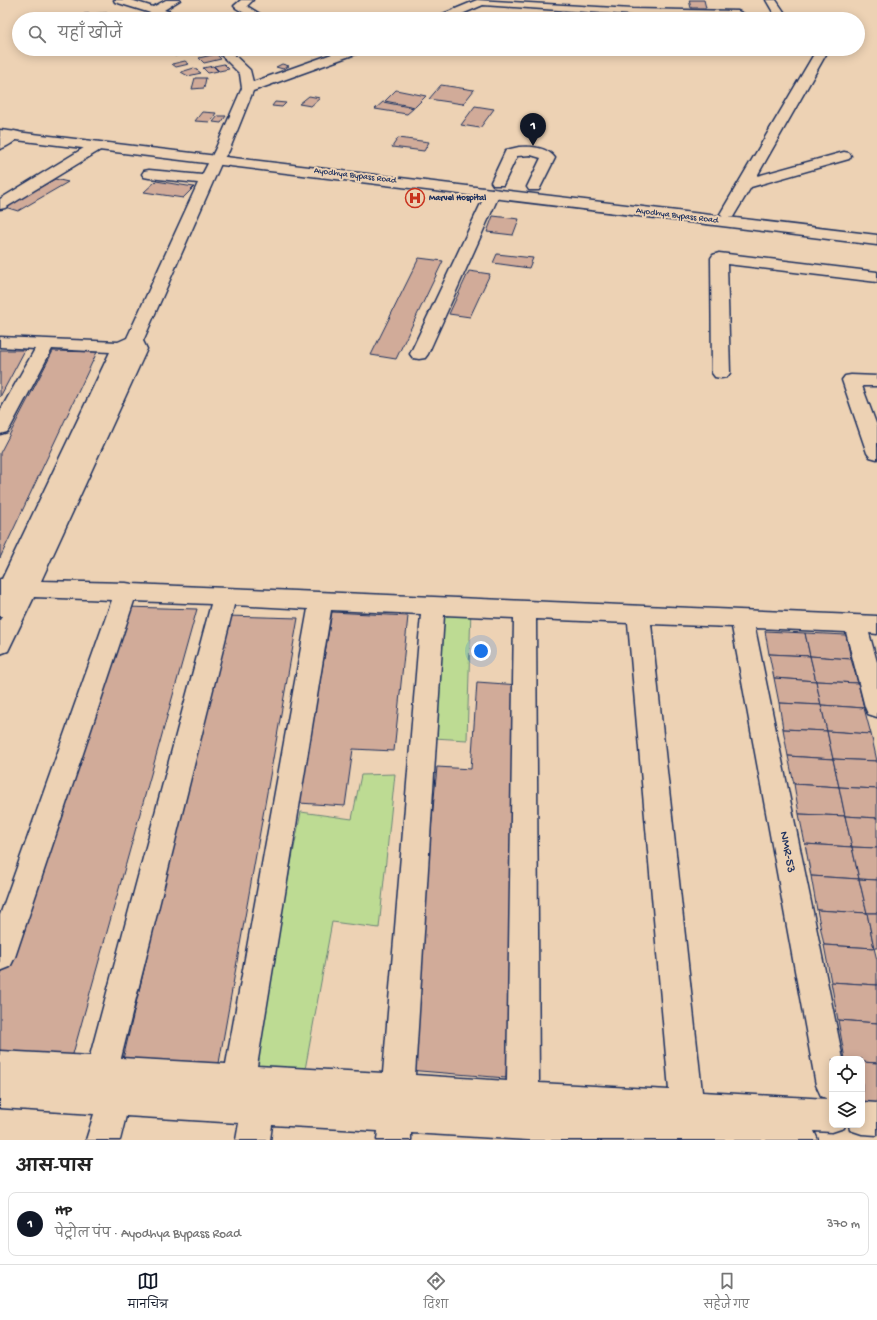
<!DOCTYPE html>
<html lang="hi">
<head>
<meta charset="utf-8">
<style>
	:root { --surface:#fff; --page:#f6f6f6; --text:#222; --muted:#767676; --line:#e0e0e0; --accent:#111827 }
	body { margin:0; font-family:"Gochi Hand","Playpen Sans Deva",sans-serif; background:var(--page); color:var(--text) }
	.controls { position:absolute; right:12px; bottom:12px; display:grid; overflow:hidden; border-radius:8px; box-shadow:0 2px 10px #0003 }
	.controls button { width:36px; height:36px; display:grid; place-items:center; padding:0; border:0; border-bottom:1px solid var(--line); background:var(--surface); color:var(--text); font:20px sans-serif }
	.you { position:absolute; left:481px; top:651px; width:14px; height:14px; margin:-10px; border:3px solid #fff; border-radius:50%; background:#1a73e8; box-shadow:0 0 0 6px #1a73e833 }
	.badge { display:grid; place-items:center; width:26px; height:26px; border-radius:50%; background:var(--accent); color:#fff; font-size:13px; font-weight:700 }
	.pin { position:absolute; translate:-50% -33px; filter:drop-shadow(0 1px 2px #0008) }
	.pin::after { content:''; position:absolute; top:21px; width:14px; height:12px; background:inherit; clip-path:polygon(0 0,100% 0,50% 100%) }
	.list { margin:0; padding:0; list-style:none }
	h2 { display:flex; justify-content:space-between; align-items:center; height:52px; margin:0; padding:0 16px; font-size:17px }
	h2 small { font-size:13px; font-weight:400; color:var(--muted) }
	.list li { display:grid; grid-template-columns:26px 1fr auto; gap:12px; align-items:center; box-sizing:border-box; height:64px; margin:0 8px 8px; padding:0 8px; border:1px solid var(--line); border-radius:8px }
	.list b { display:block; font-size:15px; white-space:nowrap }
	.list p { margin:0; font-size:13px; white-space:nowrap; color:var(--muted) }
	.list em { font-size:13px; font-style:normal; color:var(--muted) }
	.icon { flex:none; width:22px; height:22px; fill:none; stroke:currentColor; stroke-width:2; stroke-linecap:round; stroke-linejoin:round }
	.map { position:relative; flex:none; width:877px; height:1140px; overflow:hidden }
	.search { position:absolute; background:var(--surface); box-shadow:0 2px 10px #0003; left:12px; right:12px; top:12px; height:44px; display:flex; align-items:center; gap:10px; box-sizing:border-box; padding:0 14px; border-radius:22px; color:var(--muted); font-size:15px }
	.sheet { height:124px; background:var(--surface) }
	nav { display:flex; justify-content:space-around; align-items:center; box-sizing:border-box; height:56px; border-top:1px solid var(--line); background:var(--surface); font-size:11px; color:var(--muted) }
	nav a { display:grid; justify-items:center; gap:2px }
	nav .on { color:var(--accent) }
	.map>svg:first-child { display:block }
</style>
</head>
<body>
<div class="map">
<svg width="877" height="1140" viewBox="0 0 877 1140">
	<rect width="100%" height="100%" fill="#edd2b4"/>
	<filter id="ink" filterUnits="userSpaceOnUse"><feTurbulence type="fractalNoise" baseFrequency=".025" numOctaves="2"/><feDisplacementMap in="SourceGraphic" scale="8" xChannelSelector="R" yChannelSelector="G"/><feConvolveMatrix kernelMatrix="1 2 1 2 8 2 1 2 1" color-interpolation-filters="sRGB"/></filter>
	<g filter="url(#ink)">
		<!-- green -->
		<g fill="#bddb93" stroke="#6c8578">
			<path d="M433,605L471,607L467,740L417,737Z"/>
			<path d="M395,774L379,928L332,922L304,1075L251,1071L301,812L352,819L361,775Z"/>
		</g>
		<!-- building -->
		<g fill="#d1ab99" stroke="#1b2f5e">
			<path d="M689,0H704L706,8H691Z"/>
			<path d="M107,13L106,19H83L84,14Z"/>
			<path d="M689,14L710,15L711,19H690Z"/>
			<path d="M166,49H204L175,56Z"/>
			<path d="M216,54L221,59L204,63L199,58Z"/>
			<path d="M185,61L189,64L176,67L172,64Z"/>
			<path d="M224,64L229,69L219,71L214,66Z"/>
			<path d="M282,64L289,66L283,69L276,67Z"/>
			<path d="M213,66L218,71L208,73L203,68Z"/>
			<path d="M194,68L201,73L188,76L181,72Z"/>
			<path d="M195,78H206L204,88L192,89Z"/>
			<path d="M441,85L474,90L463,104L429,99Z"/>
			<path d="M396,90L426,96L415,107L385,101Z"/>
			<path d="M309,96L320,98L311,106L299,104Z"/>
			<path d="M275,102L286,103L282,107L272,106Z"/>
			<path d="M383,102L414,108L407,114L375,109Z"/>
			<path d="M475,106L494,109L480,128L461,125Z"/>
			<path d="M202,112L216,113L210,122L195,121Z"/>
			<path d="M218,116H226L221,123L213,122Z"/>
			<path d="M398,138L429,142L424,151L392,147Z"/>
			<path d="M55,179L68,182L18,211L5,207Z"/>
			<path d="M156,181L194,187L183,198L144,192Z"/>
			<path d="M493,216L519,219L513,235L487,232Z"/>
			<path d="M497,254L533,258L529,268L493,263Z"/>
			<path d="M419,258L443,261L396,359L371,355Z"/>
			<path d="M469,271L490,274L470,317L449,314Z"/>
			<path d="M0,350H25L0,397Z"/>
			<path d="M53,351L97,352L0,558V453Z"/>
			<path d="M126,607L197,609L71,1061L0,1057V977Z"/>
			<path d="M332,612L408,616L394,751L353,749L345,806L299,803Z"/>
			<path d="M227,616L298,618L219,1063L123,1059Z"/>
			<path d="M765,631L805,633L810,656L769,654Z"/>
			<path d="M805,633L846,635L851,659L810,656Z"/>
			<path d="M769,654L810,656L816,681L774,678Z"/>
			<path d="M810,656L851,659L858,683L816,681Z"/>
			<path d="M774,678L816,681L821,705L779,703Z"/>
			<path d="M816,681L858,683L864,708L821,705Z"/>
			<path d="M477,682L519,685L506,1078L408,1070L437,767L471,769Z"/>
			<path d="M779,703L821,705L827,731L783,729Z"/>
			<path d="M821,705L864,708L871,734L827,731Z"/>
			<path d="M783,729L827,731L833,759L788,756Z"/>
			<path d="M827,731L871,734L877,761L833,759Z"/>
			<path d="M788,756L833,759L839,787L794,784Z"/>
			<path d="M833,759L877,761V789L839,787Z"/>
			<path d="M794,784L839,787L845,816L799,814Z"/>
			<path d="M839,787L877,789V818L845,816Z"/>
			<path d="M799,814L845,816L852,847L805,844Z"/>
			<path d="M845,816L877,818V848L852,847Z"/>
			<path d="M805,844L852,847L859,879L811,876Z"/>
			<path d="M852,847L877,848V880L859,879Z"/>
			<path d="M811,876L859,879L867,913L817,910Z"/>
			<path d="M859,879L877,880V913H867Z"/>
			<path d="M817,910L867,913L874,948L824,945Z"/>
			<path d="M867,913H877V948H874Z"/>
			<path d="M824,945L874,948L877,960V985L831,982Z"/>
			<path d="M831,982L877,985V1023L838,1020Z"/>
			<path d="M838,1020L877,1023V1063L862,1062V1059H845Z"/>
			<path d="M862,1062L877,1063V1106L862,1105Z"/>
		</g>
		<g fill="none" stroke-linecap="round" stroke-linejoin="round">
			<defs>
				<g id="minor">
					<path d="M114,0H131L153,7L166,0H180L164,10L186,17L188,19H170L115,2Z"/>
					<path d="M241,0H253L247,6L268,19H254L236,8L234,6Z"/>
					<path d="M477,0L632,9L738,11L744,14L738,17L632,15L483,5L450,19H434L436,17Z"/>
					<path d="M766,0H776L789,19H777Z"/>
					<path d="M215,49H228L250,70L253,82L346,49H363L361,52L253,91L229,151L223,159L143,341L147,349L41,581L126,583L132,584L877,616V634L869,633L877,662V717L868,714L865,707L846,632L755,628L843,1059H832V1125H845L844,1128L832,1132L814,1131L818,1140H528L411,1133V1140H377L378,1131L272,1125L270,1140H236L239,1123L126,1116L120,1140H86L94,1114L0,1108V1051L90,1056L211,604L134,601L15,957L10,967L0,971V915L112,600L34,597L8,651L0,654V620L2,616H0V579H2L110,352L52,349L10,428L7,432L0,434V411L35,349L0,347V337L118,342L127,338L198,183L149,178L144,177L142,174L144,171L149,170L202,175L215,150L242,88L240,74ZM234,605L308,609L226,1064L121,1058ZM331,610L421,614L383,1073L257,1066ZM444,615L514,618L507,1081L415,1075ZM536,619L628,623L669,1090L539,1083ZM651,624L732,627L816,1085L821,1096L828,1099L702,1092Z"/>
					<path d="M817,49H829L757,176L844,152L849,153L851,156L849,159L751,187L733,217H723L720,214Z"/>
					<path d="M14,131L19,132L21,135C16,141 7,147 0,149V139Z"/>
					<path d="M97,142L102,143L104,146L102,149L5,208L0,209V199L92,143Z"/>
					<path d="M519,147C532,146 547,147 555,158L539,190H529L527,187L541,158L531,155L517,156L503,185H493L491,182L506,150Z"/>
					<path d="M493,189L498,190L500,193L428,354L425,358L419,359L413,358L410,354L486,193L488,190Z"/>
					<path d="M719,253L877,272V282L727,264L730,373L727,377L721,378L715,377L712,373L711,258L713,255Z"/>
					<path d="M851,375L877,376V386H862L877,426V459L870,457L867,453L842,380L845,376Z"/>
					<path d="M862,1102L877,1103V1135L862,1134L850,1130L849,1125H862Z"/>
				</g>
				<path id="major" d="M0,130L877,235V245L0,138Z"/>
			</defs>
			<!-- minor casing -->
			<use href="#minor" stroke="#1b2f5e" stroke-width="3"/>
			<!-- major casing -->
			<use href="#major" stroke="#1b2f5e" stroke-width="3"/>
			<!-- minor -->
			<use href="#minor" fill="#edd2b4" fill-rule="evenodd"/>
			<!-- major -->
			<use href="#major" fill="#edd2b4" fill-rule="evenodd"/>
		</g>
	</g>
	<!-- icons -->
	<defs>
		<symbol id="hospital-ring" viewBox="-11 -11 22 22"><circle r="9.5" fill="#edd2b4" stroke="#c8321e" stroke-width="1.5"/><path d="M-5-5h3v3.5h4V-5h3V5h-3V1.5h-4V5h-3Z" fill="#c8321e"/></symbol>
	</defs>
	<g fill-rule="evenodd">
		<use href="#hospital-ring" x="404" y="187" width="22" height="22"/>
	</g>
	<g text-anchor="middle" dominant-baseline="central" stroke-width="4" stroke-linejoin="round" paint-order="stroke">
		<!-- far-street labels -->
		<g font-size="9" fill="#1b2f5e" stroke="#edd2b4">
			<text transform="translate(355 176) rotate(7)">Ayodhya Bypass Road</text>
			<text transform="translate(677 216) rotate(7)">Ayodhya Bypass Road</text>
		</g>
		<!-- far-poi labels -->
		<g font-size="9" font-weight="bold" fill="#1b2f5e" stroke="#edd2b4" text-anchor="start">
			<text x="429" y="198">Marvel Hospital</text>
		</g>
		<!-- near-street labels -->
		<g font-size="13" fill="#1b2f5e" stroke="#edd2b4">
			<text transform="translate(787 852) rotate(79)">NMR-53</text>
		</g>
	</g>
</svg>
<div class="controls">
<button><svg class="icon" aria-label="locate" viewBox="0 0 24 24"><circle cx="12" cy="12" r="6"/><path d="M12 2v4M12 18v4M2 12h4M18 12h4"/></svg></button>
<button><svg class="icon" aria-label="layers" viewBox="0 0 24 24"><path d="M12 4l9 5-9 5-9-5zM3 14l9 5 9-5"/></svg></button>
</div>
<div class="you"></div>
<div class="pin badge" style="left:533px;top:146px">1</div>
<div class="search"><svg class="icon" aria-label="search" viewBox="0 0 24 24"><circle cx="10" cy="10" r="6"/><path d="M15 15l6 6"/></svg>यहाँ खोजें</div>
</div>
<section class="sheet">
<h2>आस-पास<small></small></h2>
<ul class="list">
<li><span class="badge">1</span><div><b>HP</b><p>पेट्रोल पंप · Ayodhya Bypass Road</p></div><em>370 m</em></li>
</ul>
</section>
<nav>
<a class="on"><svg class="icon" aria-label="map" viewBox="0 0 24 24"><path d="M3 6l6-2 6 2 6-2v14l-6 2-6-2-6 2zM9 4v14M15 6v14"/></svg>मानचित्र</a>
<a><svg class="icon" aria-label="directions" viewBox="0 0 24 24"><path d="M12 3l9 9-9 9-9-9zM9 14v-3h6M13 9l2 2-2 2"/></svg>दिशा</a>
<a><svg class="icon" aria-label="saved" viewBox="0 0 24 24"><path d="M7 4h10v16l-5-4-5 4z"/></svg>सहेजे गए</a>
</nav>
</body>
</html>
